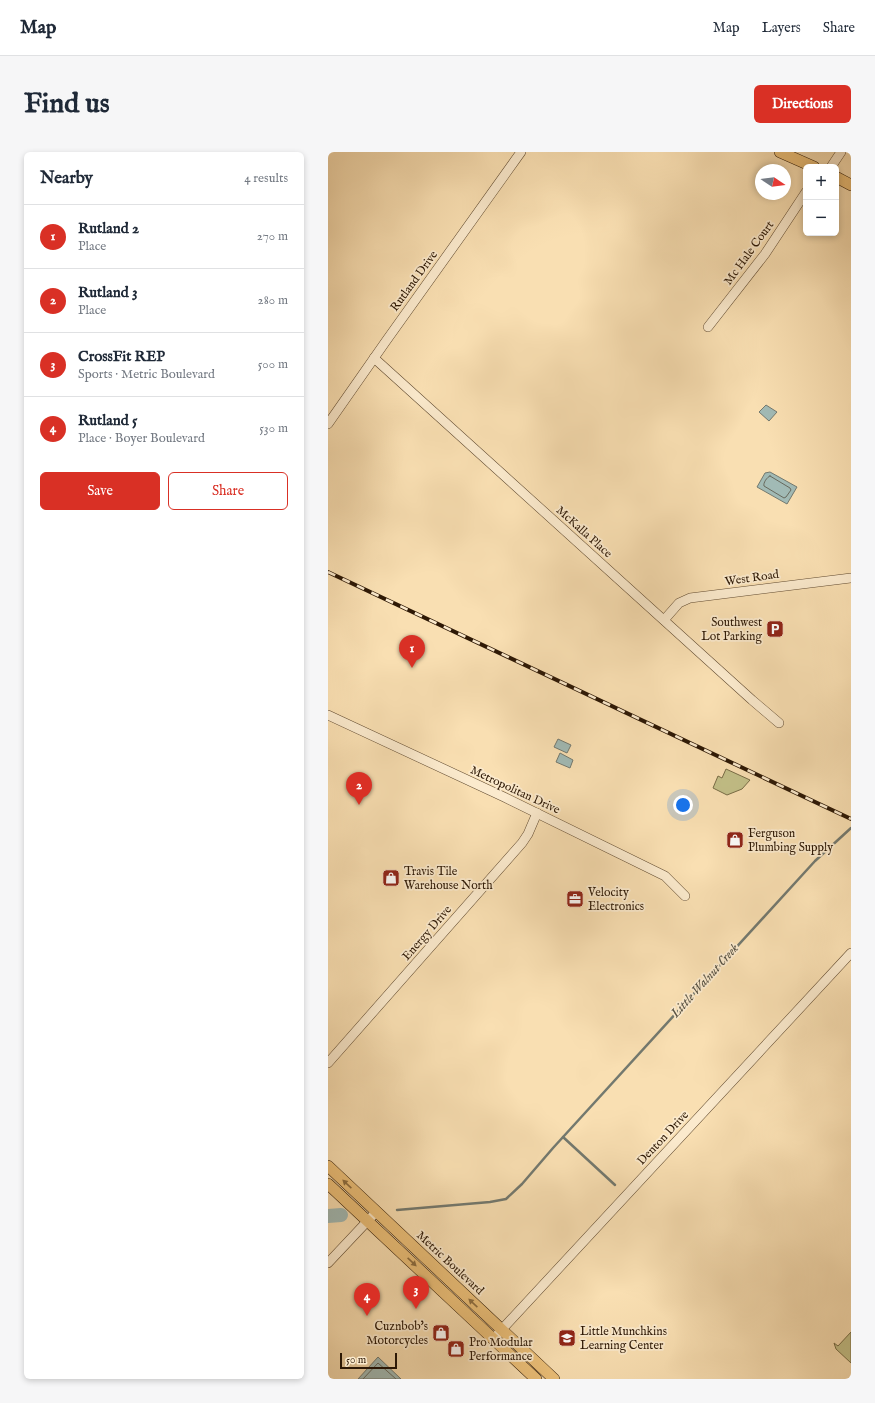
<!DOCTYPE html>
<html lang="en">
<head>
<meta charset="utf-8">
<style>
	:root { --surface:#fff; --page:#f6f6f7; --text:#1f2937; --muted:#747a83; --line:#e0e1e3; --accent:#d93025 }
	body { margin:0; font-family:"IM FELL English",serif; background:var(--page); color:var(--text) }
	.controls { position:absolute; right:12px; top:12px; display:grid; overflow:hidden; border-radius:6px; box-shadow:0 2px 6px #0003 }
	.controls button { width:36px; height:36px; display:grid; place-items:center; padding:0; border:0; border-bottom:1px solid var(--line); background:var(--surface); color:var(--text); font:20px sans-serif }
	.compass { position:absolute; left:427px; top:12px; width:36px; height:36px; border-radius:50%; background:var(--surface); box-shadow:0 2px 6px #0003; rotate:103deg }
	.scale { position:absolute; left:12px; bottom:10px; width:57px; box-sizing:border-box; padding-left:4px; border:2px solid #2d1805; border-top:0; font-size:11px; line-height:14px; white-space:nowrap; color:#2d1805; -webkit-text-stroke:3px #fbeacd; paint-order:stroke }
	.you { position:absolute; left:355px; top:653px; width:14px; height:14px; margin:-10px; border:3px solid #fff; border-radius:50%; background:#1a73e8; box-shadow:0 0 0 6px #1a73e833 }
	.badge { display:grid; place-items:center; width:26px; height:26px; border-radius:50%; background:var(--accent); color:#fff; font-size:13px; font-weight:700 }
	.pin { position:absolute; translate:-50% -33px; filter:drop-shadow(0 1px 2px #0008) }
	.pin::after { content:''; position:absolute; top:21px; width:14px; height:12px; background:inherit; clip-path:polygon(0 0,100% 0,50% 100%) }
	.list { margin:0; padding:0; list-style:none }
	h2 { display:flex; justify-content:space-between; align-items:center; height:52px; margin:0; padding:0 16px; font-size:17px }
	h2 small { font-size:13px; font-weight:400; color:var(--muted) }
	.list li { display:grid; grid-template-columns:26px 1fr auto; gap:12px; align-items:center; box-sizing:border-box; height:64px; padding:0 16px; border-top:1px solid var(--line) }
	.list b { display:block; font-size:15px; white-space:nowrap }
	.list p { margin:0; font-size:13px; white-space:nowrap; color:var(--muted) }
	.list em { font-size:13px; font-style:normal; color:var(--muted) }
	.actions { display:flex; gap:8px; padding:12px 16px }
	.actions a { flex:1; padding:9px 0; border:1px solid var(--accent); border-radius:6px; text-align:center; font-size:14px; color:var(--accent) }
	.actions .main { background:var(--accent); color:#fff }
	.map { position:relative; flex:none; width:523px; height:1227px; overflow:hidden; border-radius:6px }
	header { display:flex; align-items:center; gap:24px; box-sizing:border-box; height:56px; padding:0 20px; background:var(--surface); border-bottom:1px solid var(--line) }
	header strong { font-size:19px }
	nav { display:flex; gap:22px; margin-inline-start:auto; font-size:14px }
	.intro { display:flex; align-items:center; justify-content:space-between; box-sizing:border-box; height:96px; padding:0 24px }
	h1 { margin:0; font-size:28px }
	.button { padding:10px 18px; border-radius:6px; background:var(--accent); color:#fff; font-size:14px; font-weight:700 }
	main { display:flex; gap:24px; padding:0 24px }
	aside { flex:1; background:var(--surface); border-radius:6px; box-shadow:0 2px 6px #0003 }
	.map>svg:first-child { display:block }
</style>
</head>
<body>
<header>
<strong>Map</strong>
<nav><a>Map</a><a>Layers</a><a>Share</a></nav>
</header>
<div class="intro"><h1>Find us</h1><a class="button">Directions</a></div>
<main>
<aside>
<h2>Nearby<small>4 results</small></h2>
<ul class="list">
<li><span class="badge">1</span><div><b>Rutland 2</b><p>Place</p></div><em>270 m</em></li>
<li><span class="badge">2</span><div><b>Rutland 3</b><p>Place</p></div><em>280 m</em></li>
<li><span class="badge">3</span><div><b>CrossFit REP</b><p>Sports · Metric Boulevard</p></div><em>500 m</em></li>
<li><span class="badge">4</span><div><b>Rutland 5</b><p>Place · Boyer Boulevard</p></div><em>530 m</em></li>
</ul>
<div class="actions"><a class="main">Save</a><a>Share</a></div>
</aside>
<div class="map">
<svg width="523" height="1227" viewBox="0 0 523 1227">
	<rect width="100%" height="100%" fill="#f9dfb2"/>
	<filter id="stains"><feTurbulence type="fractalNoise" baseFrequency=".005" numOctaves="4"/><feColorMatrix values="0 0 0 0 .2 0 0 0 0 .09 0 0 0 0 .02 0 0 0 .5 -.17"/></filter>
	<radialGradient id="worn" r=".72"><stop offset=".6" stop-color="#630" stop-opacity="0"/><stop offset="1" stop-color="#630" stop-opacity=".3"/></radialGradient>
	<!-- green -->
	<g fill="#c3c088" stroke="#786c46">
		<path d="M398,617L422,628L414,637L399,643L385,636L390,624L394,626Z"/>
		<path d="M523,1180V1211L508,1197L506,1191L510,1194Z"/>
	</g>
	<!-- water -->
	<g fill="#a1bab5" stroke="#73796f">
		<path d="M438,253L449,260L441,269L431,260Z"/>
		<path d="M442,320L469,335L459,352L429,335L437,321Z"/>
		<path d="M230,587L243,593L239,601L226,595Z"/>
		<path d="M232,601L245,608L242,616L228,610Z"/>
		<path d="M50,1205L73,1227H30Z"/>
	</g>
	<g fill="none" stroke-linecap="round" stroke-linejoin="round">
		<!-- shore -->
		<g stroke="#67695d" stroke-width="1">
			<path d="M442,324L462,336L463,338L458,345L456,346L436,334C435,331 439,325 442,324Z"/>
			<path d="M35,1227L50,1211L68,1227"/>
		</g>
		<!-- stream -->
		<g stroke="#73796f" stroke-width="2.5">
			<path d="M235,985L287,1033"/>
			<path d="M69,1058L162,1050L178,1047L194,1032L225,996L487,709L523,676"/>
		</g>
		<!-- river -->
		<path stroke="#a1bab5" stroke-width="14" d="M0,1064L13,1063"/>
		<defs>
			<g id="minor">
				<path d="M503,15L513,0"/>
				<path d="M380,175L437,102L478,40"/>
				<path d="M46,206L424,548L451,571"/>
				<path d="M0,272L58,189L193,0"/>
				<path d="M336,468L351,451L362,446L523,426"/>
				<path d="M0,563L176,645L337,724L357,744"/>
				<path d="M0,911L194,691L200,682L209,661"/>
				<path d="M0,1111L48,1060"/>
				<path d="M165,1187L523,801"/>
			</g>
			<g id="major">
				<path d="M452,0L486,15"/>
				<path d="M508,25L523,33"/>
				<path d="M0,1014L226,1227"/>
				<path d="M0,1032L208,1227"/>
			</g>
		</defs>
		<!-- minor casing -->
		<use href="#minor" stroke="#604a30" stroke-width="10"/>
		<!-- major casing -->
		<use href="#major" stroke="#2d1805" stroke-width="12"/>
		<!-- minor -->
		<use href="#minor" stroke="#fbeacd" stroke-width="9"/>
		<!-- major -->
		<use href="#major" stroke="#ecc079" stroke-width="11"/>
		<defs>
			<path id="rail" d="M0,420L523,667"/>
		</defs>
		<!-- rail casing -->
		<use href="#rail" stroke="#2d1805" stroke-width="4"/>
		<!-- rail -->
		<use href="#rail" stroke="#fbeacd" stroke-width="2.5" stroke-dasharray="8" stroke-linecap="butt"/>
	</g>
	<!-- one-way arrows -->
	<defs><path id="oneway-solid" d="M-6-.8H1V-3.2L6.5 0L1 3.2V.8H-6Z"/></defs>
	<g fill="#8c6c3f">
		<use href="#oneway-solid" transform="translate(19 1032) rotate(-137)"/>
		<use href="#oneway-solid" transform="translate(84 1110) rotate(43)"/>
		<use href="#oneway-solid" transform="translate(145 1151) rotate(-137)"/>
	</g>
	<!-- icons -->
	<defs>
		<symbol id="parking-square" viewBox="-11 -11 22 22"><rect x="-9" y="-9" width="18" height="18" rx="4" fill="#8f2418" stroke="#fbeacd"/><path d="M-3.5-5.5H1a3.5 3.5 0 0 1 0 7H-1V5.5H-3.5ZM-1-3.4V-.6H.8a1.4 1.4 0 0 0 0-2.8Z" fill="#fff"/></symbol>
		<symbol id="shop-square" viewBox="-11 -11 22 22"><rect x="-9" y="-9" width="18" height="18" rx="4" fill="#8f2418" stroke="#fbeacd"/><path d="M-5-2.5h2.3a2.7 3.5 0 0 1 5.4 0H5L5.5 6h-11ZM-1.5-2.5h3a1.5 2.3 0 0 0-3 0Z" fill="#fff"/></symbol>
		<symbol id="office-square" viewBox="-11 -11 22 22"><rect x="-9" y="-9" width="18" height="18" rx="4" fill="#8f2418" stroke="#fbeacd"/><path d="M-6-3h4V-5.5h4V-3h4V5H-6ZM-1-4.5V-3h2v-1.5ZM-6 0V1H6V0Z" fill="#fff"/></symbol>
		<symbol id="school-square" viewBox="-11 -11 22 22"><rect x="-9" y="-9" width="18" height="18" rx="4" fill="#8f2418" stroke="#fbeacd"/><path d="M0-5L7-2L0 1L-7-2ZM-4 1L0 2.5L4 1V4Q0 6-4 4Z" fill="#fff"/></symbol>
	</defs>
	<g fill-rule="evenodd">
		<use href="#parking-square" x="437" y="467" width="20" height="20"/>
		<use href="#shop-square" x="397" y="678" width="20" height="20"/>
		<use href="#shop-square" x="53" y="716" width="20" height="20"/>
		<use href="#office-square" x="237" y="737" width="20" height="20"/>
		<use href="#shop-square" x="103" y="1171" width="20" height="20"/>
		<use href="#school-square" x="229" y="1176" width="20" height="20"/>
		<use href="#shop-square" x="118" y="1187" width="20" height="20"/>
	</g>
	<g text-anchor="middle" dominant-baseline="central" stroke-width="3.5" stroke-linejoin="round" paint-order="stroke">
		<!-- street labels -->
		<g font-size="12" fill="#2d1805" stroke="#fbeacd">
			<text transform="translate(421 101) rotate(-54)">Mc Hale Court</text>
			<text transform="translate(86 129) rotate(-54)">Rutland Drive</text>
			<text transform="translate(256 380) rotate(42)">McKalla Place</text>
			<text transform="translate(424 426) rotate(-8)">West Road</text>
			<text transform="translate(187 638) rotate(25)">Metropolitan Drive</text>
			<text transform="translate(99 781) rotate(-49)">Energy Drive</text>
			<text transform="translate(335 986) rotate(-47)">Denton Drive</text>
			<text transform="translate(122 1111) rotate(43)">Metric Boulevard</text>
		</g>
		<!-- poi labels -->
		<g font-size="12" fill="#2d1805" stroke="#fbeacd" text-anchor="start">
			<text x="434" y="470" text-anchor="end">Southwest<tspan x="434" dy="14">Lot Parking</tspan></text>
			<text x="420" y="681">Ferguson<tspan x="420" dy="14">Plumbing Supply</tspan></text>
			<text x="76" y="719">Travis Tile<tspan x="76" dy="14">Warehouse North</tspan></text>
			<text x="260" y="740">Velocity<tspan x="260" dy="14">Electronics</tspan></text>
			<text x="100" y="1174" text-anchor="end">Cuznbob's<tspan x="100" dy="14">Motorcycles</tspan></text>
			<text x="252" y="1179">Little Munchkins<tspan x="252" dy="14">Learning Center</tspan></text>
			<text x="141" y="1190">Pro Modular<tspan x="141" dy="14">Performance</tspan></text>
		</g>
		<!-- water labels -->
		<g font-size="13" font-style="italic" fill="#565143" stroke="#fbeacd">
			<text transform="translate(377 829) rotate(-48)">Little Walnut Creek</text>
		</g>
	</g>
	<rect width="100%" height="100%" filter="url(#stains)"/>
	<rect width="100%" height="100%" fill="url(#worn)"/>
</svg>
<div class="controls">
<button>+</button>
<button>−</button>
</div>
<svg class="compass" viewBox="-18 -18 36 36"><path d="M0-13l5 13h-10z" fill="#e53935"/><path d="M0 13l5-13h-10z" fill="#747a83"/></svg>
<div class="scale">50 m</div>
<div class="you"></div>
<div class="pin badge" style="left:84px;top:516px">1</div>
<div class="pin badge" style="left:31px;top:653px">2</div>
<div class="pin badge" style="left:88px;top:1157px">3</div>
<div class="pin badge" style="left:39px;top:1164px">4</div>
</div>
</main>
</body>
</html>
